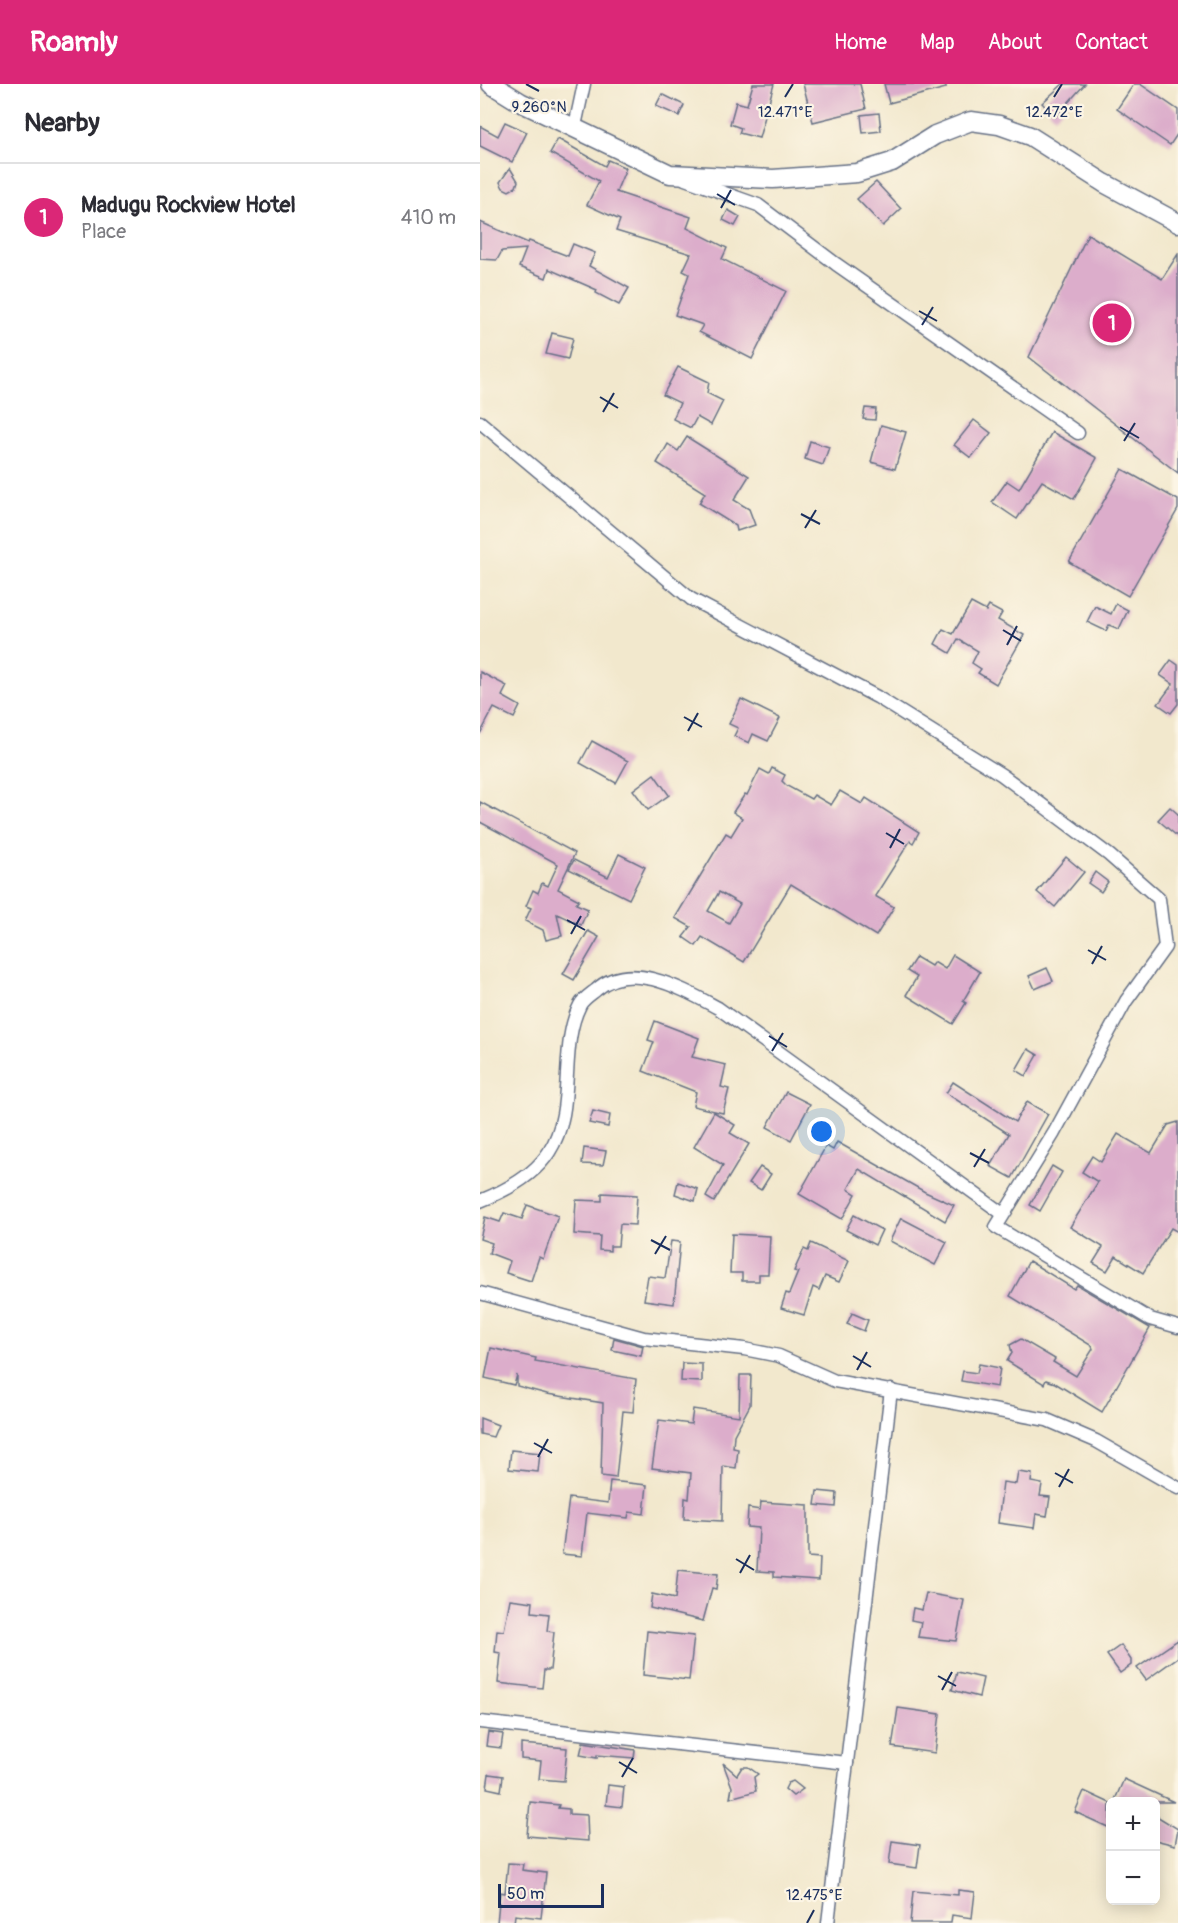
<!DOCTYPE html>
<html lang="en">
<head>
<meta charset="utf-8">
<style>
	:root { --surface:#fff; --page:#f2f2f3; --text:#2b2b33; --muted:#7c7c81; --line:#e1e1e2; --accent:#db2777 }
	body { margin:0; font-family:Pangolin,sans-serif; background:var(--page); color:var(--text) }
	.controls { position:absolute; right:18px; bottom:18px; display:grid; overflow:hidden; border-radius:9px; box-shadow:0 3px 15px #0003 }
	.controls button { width:54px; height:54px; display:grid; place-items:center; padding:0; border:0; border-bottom:2px solid var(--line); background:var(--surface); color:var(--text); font:30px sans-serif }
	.scale { position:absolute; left:18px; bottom:15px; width:106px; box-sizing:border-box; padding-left:6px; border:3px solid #1b2f5e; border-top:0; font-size:16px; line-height:21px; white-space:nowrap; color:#1b2f5e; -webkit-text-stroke:4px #fcf5e5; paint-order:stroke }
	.you { position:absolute; left:342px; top:1048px; width:21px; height:21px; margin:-15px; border:4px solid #fff; border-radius:50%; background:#1a73e8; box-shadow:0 0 0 9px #1a73e833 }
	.badge { display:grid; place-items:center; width:39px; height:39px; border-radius:50%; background:var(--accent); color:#fff; font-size:20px; font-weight:700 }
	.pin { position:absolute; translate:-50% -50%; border:3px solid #fff; box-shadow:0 2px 6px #0006 }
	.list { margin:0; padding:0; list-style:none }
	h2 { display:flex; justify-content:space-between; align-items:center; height:78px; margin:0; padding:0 24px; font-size:26px }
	h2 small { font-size:20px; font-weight:400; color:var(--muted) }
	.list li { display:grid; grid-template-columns:39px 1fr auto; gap:18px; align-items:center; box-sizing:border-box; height:108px; padding:0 24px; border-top:2px solid var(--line) }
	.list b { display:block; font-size:22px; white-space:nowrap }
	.list p { margin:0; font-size:20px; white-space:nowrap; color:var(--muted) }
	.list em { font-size:20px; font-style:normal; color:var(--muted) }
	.map { position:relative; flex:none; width:698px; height:1839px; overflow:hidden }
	header { display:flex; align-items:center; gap:36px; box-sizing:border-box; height:84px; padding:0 30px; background:var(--accent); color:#fff }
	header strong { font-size:28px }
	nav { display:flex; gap:33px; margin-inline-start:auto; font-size:21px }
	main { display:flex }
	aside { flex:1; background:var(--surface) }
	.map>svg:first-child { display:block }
</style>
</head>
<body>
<header>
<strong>Roamly</strong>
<nav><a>Home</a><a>Map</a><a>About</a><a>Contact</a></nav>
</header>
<main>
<aside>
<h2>Nearby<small></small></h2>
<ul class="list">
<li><span class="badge">1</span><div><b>Madugu Rockview Hotel</b><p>Place</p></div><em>410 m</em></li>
</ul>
</aside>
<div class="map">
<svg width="698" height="1839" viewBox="0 0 698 1839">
	<rect width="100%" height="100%" fill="#fcf5e5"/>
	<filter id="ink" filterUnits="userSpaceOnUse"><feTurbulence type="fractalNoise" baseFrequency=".0167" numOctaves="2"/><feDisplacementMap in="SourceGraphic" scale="12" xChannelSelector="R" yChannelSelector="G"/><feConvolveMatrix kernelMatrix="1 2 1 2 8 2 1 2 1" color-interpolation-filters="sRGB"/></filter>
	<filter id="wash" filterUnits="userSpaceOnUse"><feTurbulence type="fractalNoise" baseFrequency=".008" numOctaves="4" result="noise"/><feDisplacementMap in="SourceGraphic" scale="24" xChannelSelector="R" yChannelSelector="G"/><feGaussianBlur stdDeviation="1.35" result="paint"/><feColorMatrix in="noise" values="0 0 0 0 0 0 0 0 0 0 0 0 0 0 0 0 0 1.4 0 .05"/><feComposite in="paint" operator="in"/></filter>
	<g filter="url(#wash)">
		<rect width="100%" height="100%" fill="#f2e8cd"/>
		<g id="blocks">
			<!-- building -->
			<g fill="#dcadcb" fill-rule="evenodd">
				<path d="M273,0H294L279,54L259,49L261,44L250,40L256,18L267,21Z"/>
				<path d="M323,0H380L386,25L333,38Z"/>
				<path d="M404,0H466V4L409,19Z"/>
				<path d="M583,0H605L575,33L562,19Z"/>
				<path d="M654,0H660L698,26V49L690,61L637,25Z"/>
				<path d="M182,10L204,21L199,32L176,22Z"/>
				<path d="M399,29L401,47L383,49L381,31Z"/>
				<path d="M25,38L47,48L32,78L0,62V42L18,52Z"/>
				<path d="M78,55L125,82L128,76L146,84L136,108L211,133L207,144L247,164L242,175L306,207L272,275L219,248L223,241L195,231L209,190L203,187L211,170L136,147L140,136L107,121L119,97L70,69Z"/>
				<path d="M30,84L38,97L36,103L29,107L23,104L20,98Z"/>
				<path d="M396,98L421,125L403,142L377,115Z"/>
				<path d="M248,126L260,133L255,142L243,136Z"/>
				<path d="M0,138L48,159L49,157L88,172L93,160L115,169L109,182L149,204L139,221L116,209L117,206L69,185L66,194L39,183L46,165L22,167L17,176L0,175Z"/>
				<path d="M608,150L682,195L698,170V389L549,273Z"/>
				<path d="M72,249L93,254L88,275L66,270Z"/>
				<path d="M198,283L229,298L227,309L243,317L231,341L217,333L211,344L193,335L200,319L183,311Z"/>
				<path d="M385,324L396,325L395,336L383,335Z"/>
				<path d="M494,336L511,349L491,374L474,361Z"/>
				<path d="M401,341L426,348L415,385L391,378Z"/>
				<path d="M572,348L617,374L594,415L562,397L537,435L512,418L527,397L539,405Z"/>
				<path d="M207,353L269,392L254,416L269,425L275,441L257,447L256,442L219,419L225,409L177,379L188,360L198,367Z"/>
				<path d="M330,357L349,363L343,381L325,375Z"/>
				<path d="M642,385L698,416V425L648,512L589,478Z"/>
				<path d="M491,519L506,527L509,522L522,529L518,536L544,551L516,600L498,589L501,585L492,579L498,567L478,555L470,569L455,560L463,545L473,550Z"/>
				<path d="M636,520L648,526L639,545L629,541L626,547L607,538L615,522L631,530Z"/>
				<path d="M691,576L698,581V620L691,629L678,620L693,600L680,591Z"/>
				<path d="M0,588L27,602L22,612L40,622L34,634L14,624L0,650Z"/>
				<path d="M261,615L300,634L288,657L273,650L269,659L254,652L258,644L249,640Z"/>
				<path d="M112,657L148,677L136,699L100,679Z"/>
				<path d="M292,684L305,691L302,697L307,702L331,715L334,711L351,721L360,707L382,720L386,714L439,748L433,759L430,757L395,812L414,823L396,852L311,800L264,878L222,853L216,862L203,853L211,843L195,834L246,749L251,752L262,734L253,728L265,710L267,711L280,685L289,690ZM239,808L260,820L249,839L228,827Z"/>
				<path d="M174,690L189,711L168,726L153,706Z"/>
				<path d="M0,718L95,769L78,805L99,816L96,820L108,825L101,841L77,830L82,852L66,856L63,846L45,837L51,824L46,822L53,806L58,809L62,799L68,802L78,780L0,738Z"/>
				<path d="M690,723L698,730V753L678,736Z"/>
				<path d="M139,770L165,783L149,815L89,785L94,776L128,793Z"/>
				<path d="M586,773L604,788L575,823L557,808Z"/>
				<path d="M615,788L628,798L621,808L608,799Z"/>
				<path d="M108,847L119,853L94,896L83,890Z"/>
				<path d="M473,871L500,888L483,917L486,919L473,940L426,911L437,893L427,887L436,873L451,882L454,878L465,885Z"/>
				<path d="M567,884L573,897L555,905L549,892Z"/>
				<path d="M175,937L219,954L212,973L246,981L241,1003L249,1005L243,1029L213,1022L216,1008L163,987L174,958L168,956Z"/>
				<path d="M548,965L558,971L546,992L536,986Z"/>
				<path d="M473,998L535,1038L547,1018L568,1030L532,1094L510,1082L529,1050L466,1009Z"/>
				<path d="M306,1008L330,1020L311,1056L287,1043Z"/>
				<path d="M113,1027L130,1031L128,1043L109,1039Z"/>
				<path d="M234,1028L255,1041L250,1049L269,1060L234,1118L226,1113L243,1081L214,1063Z"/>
				<path d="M698,1038V1148L691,1144L663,1189L636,1172L627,1187L613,1179L623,1163L590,1143L618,1098L602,1088L612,1072L621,1078L638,1050L671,1069L688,1041Z"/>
				<path d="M357,1058L445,1108L474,1121L465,1137L379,1085L368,1105L376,1110L362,1135L319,1110L346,1062L353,1066Z"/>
				<path d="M104,1064L126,1067L123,1081L102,1080Z"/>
				<path d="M572,1082L582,1088L560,1127L550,1121Z"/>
				<path d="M280,1083L291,1090L281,1106L269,1099Z"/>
				<path d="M198,1098L218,1105L215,1117L195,1110Z"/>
				<path d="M122,1109L157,1111L155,1141L140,1140L138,1162H130V1167L119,1166L120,1152L94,1150L96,1116L122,1117Z"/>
				<path d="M47,1121L78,1132L63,1175L59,1173L51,1197L26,1189L30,1177L9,1169L12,1159L0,1155L5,1133L20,1138L24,1129L42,1135Z"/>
				<path d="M374,1131L402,1146L395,1161L366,1146Z"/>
				<path d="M421,1134L467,1158L455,1181L410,1157Z"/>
				<path d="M252,1150L290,1152L288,1190H279V1197H262V1189H250Z"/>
				<path d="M191,1157L200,1158L194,1220L164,1216L168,1192L185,1194Z"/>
				<path d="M331,1159L369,1177L359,1198L345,1192L339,1206L333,1203L324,1231L301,1224L306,1209L309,1210L318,1188L314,1187L324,1165L328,1167Z"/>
				<path d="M549,1177L594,1205L597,1201L670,1244L622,1328L575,1299L566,1296L564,1300L527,1277L532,1269L530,1261L541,1255L575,1275L573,1278L596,1292L613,1265L612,1262L530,1212Z"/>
				<path d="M372,1229L388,1236L384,1247L367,1240Z"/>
				<path d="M134,1254L163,1262L161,1272L132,1266Z"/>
				<path d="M11,1264L56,1274L55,1277L156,1295L153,1328L143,1327L136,1394L121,1392L123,1319L67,1310L37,1302V1291L34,1301L5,1294Z"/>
				<path d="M202,1279L222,1280V1298L201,1297Z"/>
				<path d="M499,1280L520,1284L517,1303L481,1297L483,1287L497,1289Z"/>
				<path d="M260,1291H271L270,1321L254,1351L253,1364L258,1365L256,1384L243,1382L242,1437L204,1435L205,1414L209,1415L211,1389L172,1384L179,1336L211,1340L213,1325L259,1332Z"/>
				<path d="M0,1334L18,1341L13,1353L0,1350Z"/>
				<path d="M31,1366L60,1369L58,1388L29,1385Z"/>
				<path d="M538,1388L552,1390L551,1398L562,1400L560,1412L570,1413L567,1432L556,1430L554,1444L518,1439L523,1398L536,1400Z"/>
				<path d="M130,1397L167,1401L164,1430L149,1428L148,1434L107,1429L102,1472L82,1470L89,1414L128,1419Z"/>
				<path d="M337,1407L357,1409L356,1423L335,1421Z"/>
				<path d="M281,1418L328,1421V1473L340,1474L339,1496L294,1493V1488L277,1487L279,1444L267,1443L268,1424L280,1426Z"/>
				<path d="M198,1486L238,1490L236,1505L232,1504L223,1537L170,1524L172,1510L195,1515Z"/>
				<path d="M446,1509L484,1516L476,1557L438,1553L441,1538L431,1536L433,1524L442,1526Z"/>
				<path d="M30,1515L53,1518L52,1528L69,1530L67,1547L74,1548L70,1586H64L62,1604L18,1599L21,1569L15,1568L17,1546L24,1547Z"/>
				<path d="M167,1547L214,1552L209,1596L163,1591Z"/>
				<path d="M698,1556V1573L666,1596L657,1584Z"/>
				<path d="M641,1561L651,1576V1581L640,1589L627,1571Z"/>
				<path d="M477,1588L503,1594L499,1613L472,1606Z"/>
				<path d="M418,1624L460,1630L455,1669L412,1663Z"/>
				<path d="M8,1648L23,1650L21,1664L6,1662Z"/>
				<path d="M103,1658L155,1666L154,1674L117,1671V1674L100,1671Z"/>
				<path d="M41,1660L87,1664L84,1697L59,1695L61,1677L41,1675Z"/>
				<path d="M243,1679L257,1691L262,1683H268L278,1690L274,1693L276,1707L250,1714L252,1703Z"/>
				<path d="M9,1690L23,1692L21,1707L7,1704Z"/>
				<path d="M644,1695L694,1718H634Z"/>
				<path d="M313,1697L323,1705L313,1712L305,1705L308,1699Z"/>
				<path d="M128,1701L144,1703L142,1723L126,1721Z"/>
				<path d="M604,1707L630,1719V1744L595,1728Z"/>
				<path d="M50,1718L79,1721L78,1724L89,1725V1730L107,1731L108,1757L47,1752Z"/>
				<path d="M675,1731L698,1745L695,1761L675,1756Z"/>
				<path d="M412,1757L440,1761L437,1784L409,1780Z"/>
				<path d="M28,1779L43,1780L42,1786L66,1789L61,1834L35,1831L34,1839H17L20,1808L25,1809Z"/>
				<path d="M478,1806L495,1808L492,1834L472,1831L471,1839H430L433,1807L478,1811Z"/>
			</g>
		</g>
	</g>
	<g filter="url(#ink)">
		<use href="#blocks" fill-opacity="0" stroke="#667085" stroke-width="1.5"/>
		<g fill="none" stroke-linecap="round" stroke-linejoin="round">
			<defs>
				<g id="street">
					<path d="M95,42L104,0"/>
					<path d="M205,95L278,121L356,180L598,349"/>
					<path d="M0,338L211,515L397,613L522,691L629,771L679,815L685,863L646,917L574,1049L516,1143L670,1235L698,1243"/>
					<path d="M0,1117C25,1107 54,1092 69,1068C97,1025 78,964 100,921C103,915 111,910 116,906C150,874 204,906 238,924L523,1130"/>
					<path d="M0,1209L164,1254L264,1265L299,1272L355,1297L567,1336L616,1357L698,1404"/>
					<path d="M0,1638L367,1679"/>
					<path d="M348,1839L411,1306"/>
				</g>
				<path id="secondary" d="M11,0L40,18L190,90L293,95L377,89L412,78L455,51L491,37L519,41L550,52L624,99L698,139"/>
			</defs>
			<!-- street casing -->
			<use href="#street" stroke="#667085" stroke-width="15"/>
			<!-- secondary casing -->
			<use href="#secondary" stroke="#667085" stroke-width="21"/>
			<!-- street -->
			<use href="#street" stroke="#fff" stroke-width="12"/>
			<!-- secondary -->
			<use href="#secondary" stroke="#fff" stroke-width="18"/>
		</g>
	</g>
	<!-- ticks -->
	<path fill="none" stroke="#1b2f5e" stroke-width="2" d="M46,0L59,7M305,13L313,0M574,13L582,0M237,110L255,121M241,124L251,106M439,227L457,237M442,241L453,223M120,313L138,324M123,328L134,309M640,343L659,354M644,357L655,339M321,430L340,440M325,444L336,426M523,546L541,557M527,561L537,542M204,633L222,643M208,647L218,629M406,749L424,760M410,764L420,745M87,836L105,846M91,850L101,832M608,866L626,876M612,880L622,862M289,952L307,963M292,967L303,949M490,1069L509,1079M494,1083L505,1065M171,1156L190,1166M175,1170L186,1152M373,1272L391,1283M377,1286L387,1268M54,1359L72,1369M58,1373L68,1355M575,1389L593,1399M579,1403L589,1385M256,1475L274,1486M260,1489L270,1471M458,1592L476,1602M462,1606L472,1588M139,1678L157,1689M142,1693L153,1674M327,1839L334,1826"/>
	<g font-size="15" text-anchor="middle" fill="#1b2f5e" stroke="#fcf5e5" stroke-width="4.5" stroke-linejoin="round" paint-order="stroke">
		<text x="59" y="28">9.260°N</text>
		<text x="305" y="33">12.471°E</text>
		<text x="574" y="33">12.472°E</text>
		<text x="334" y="1816">12.475°E</text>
	</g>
</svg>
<div class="controls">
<button>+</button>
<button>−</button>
</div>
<div class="scale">50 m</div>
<div class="you"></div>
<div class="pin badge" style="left:632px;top:239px">1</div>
</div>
</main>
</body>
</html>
